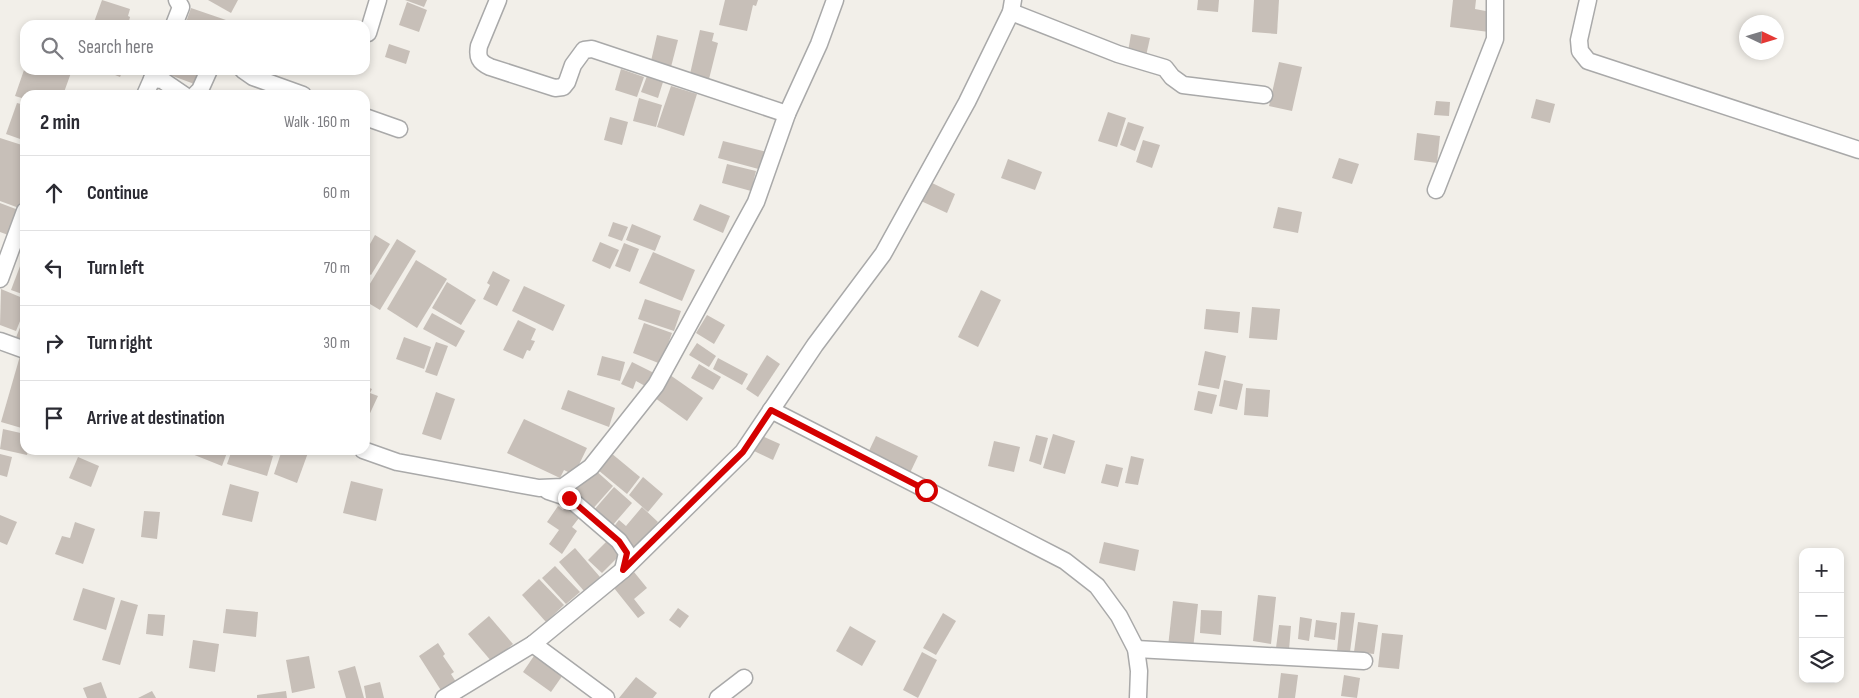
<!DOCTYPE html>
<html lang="en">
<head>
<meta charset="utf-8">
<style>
	:root { --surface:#fff; --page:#f7f7f7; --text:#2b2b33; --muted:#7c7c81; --line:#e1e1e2 }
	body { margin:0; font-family:"Sofia Sans Condensed",sans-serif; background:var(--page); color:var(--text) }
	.controls { position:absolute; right:15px; bottom:15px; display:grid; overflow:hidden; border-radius:10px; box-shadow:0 2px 8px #0003 }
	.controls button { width:45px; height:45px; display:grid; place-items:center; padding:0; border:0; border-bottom:1px solid var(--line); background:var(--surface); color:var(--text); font:25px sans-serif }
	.compass { position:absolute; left:1739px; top:15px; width:45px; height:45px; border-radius:50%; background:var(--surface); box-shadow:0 2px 8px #0003; rotate:94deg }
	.stop { position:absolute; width:15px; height:15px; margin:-11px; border:4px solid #d40000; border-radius:50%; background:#fff }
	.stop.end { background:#d40000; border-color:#fff; box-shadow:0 1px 5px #0008 }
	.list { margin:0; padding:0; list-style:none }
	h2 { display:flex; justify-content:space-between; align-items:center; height:65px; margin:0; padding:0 20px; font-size:21px }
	h2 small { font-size:16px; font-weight:400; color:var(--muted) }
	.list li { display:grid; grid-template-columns:32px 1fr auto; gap:15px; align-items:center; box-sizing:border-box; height:75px; padding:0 20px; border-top:1px solid var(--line) }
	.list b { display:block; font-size:19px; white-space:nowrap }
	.list em { font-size:16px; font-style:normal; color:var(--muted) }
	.icon { flex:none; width:28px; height:28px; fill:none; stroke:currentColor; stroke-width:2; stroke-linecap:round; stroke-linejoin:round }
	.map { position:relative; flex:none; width:1859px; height:698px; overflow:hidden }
	.search { position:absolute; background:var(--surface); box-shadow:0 2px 8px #0003; left:20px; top:20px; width:350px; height:55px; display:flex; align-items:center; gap:12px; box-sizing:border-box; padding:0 18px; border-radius:15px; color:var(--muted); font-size:19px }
	.panel { position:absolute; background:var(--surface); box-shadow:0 2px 8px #0003; left:20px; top:90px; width:350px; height:365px; border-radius:15px }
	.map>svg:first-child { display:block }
</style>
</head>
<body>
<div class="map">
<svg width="1859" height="698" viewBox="0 0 1859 698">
	<rect width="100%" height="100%" fill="#f2efe9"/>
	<!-- building -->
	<g fill="#c7bfb8">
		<path d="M102,0L130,9L128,16L130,17L128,25H93Z"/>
		<path d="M208,0H238L231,13Z"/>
		<path d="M405,0H427L424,7Z"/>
		<path d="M725,0H758L756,6L753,5L747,31L719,25Z"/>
		<path d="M1198,0H1219L1218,12L1197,10Z"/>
		<path d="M1254,0H1279L1277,34L1252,32Z"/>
		<path d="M1453,0H1476L1475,9L1491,12L1489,32L1450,27Z"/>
		<path d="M407,2L427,10L419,32L399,25Z"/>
		<path d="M191,8L226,20L224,25H185Z"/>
		<path d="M700,30L714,33L712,41L718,43L709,79L690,74Z"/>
		<path d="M1131,34L1150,38L1146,56L1128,52Z"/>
		<path d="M657,35L678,40L671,67L651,61Z"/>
		<path d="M389,44L410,51L406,64L385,57Z"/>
		<path d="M1279,62L1302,67L1292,111L1269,106Z"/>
		<path d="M621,69L644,77L637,97L615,90Z"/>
		<path d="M24,70H72L63,95H25V99L15,96Z"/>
		<path d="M103,70H123L120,77Z"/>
		<path d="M163,70H202L197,85L162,72Z"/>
		<path d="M647,76L663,82L658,98L641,92Z"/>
		<path d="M671,86L697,94L684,136L657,127Z"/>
		<path d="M639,98L662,105L656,127L633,121Z"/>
		<path d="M1536,99L1555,104L1550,123L1531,118Z"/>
		<path d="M1436,101L1450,102L1449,116L1434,115Z"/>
		<path d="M17,103L25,105V134L23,140L6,134Z"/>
		<path d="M1108,112L1126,118L1117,147L1098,141Z"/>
		<path d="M610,117L628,122L622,145L604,140Z"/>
		<path d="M1128,122L1144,127L1135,151L1120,145Z"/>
		<path d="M1417,133L1440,136L1437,163L1414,160Z"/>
		<path d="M0,138L25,146V191L19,208L0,201Z"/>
		<path d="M1143,140L1160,145L1152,168L1136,162Z"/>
		<path d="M723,141L771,153L766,171L718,158Z"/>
		<path d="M1339,158L1359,164L1352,184L1332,178Z"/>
		<path d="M1008,159L1042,172L1035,190L1001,178Z"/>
		<path d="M727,164L756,171L751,191L722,183Z"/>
		<path d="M930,182L955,194L947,213L921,201Z"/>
		<path d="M0,203L21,211L11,236L0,232Z"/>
		<path d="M700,204L730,216L723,233L693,220Z"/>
		<path d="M1278,207L1302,212L1298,233L1273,228Z"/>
		<path d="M613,222L628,227L622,241L608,236Z"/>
		<path d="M632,224L661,236L655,251L626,240Z"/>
		<path d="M375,235L390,244L371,275L365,271V253Z"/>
		<path d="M397,239L416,251L380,310L365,301V292Z"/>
		<path d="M600,242L619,250L610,269L592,261Z"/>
		<path d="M624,243L639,249L630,272L615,266Z"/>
		<path d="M653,252L695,270L682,301L639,283Z"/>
		<path d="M25,253V295L11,290Z"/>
		<path d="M416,260L447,279L417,328L387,309Z"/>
		<path d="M493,271L510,280L497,306L483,299L490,285L487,283Z"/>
		<path d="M447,282L476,300L461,325L432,308Z"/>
		<path d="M524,286L565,305L553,331L512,311Z"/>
		<path d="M1,289L25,299V309L16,331L0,325Z"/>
		<path d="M981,290L1001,300L978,347L958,337Z"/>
		<path d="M645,299L681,311L674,331L638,319Z"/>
		<path d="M1252,307L1280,309L1277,340L1249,338Z"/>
		<path d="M1206,309L1240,312L1238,333L1204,329Z"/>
		<path d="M432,313L465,331L456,347L423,329Z"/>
		<path d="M25,315V344L15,340Z"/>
		<path d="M707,315L725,325L714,344L696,333Z"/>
		<path d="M518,320L536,329L531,340L535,341L530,351L527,350L523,359L503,350Z"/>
		<path d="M644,323L672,333L661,364L633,353Z"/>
		<path d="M404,337L431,347L424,369L396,359Z"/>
		<path d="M436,342L448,346L437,376L425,372Z"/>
		<path d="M697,343L716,356L709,367L689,355Z"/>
		<path d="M1205,351L1226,356L1219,389L1198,385Z"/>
		<path d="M767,355L780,364L758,397L746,389Z"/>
		<path d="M20,356L25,358V429L1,422Z"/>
		<path d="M602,356L625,362L620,381L597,375Z"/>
		<path d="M718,358L748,374L742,385L713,369Z"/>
		<path d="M632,362L654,373L647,387L636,381L633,389L621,384Z"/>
		<path d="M699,364L721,377L713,390L691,378Z"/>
		<path d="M670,375L703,398L687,421L655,398Z"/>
		<path d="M1224,380L1243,384L1237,410L1219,406Z"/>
		<path d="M365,386L372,389L370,393L378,396L365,424Z"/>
		<path d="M1246,388L1270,390L1268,417L1244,415Z"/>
		<path d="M568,390L615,408L609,427L561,409Z"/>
		<path d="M1198,391L1217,395L1212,414L1194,410Z"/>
		<path d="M436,392L455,399L441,440L422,434Z"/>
		<path d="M524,419L587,448L574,475L564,470L560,478L507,453Z"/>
		<path d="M3,429L25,434V450H28L27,455L0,449Z"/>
		<path d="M1053,434L1075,441L1065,474L1043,468Z"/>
		<path d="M1036,435L1048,438L1041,465L1029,461Z"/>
		<path d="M762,436L780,444L773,460L754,451Z"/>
		<path d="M876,436L918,456L909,475L867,455Z"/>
		<path d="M994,441L1020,447L1014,472L988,466Z"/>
		<path d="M193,450H228L222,466L192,454Z"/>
		<path d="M232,450H252L273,456L267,476L227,464Z"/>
		<path d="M282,450H309L297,483L274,474Z"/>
		<path d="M611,453L640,477L627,494L598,470Z"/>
		<path d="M0,454L12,457L7,477L0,475Z"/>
		<path d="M1131,456L1144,459L1138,485L1125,483Z"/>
		<path d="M78,457L99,466L91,487L69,478Z"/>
		<path d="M1106,464L1123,468L1118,487L1101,483Z"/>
		<path d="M594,469L613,486L590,512L571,495Z"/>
		<path d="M643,477L663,494L648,512L629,495Z"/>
		<path d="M351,481L383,489L376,521L343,513Z"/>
		<path d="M230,484L259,492L252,522L222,515Z"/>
		<path d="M614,487L632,503L612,526L594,510Z"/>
		<path d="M567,504L582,514L572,527L577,531L562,554L549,544L559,530L547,522L558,506L563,510Z"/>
		<path d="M642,507L658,522L635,549L612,529L619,520L626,526Z"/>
		<path d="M144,511L160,512L157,539L141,537Z"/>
		<path d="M0,515L17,522L7,545L0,542Z"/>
		<path d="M75,522L95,529L83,564L55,554L62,536L70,538Z"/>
		<path d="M608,540L622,553L602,573L588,560Z"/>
		<path d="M1104,542L1139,550L1135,571L1099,563Z"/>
		<path d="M575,548L600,577L584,591L559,562Z"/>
		<path d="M555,566L580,592L566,604L542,578Z"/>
		<path d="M634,572L647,588L634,599L645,613L638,618L614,588Z"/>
		<path d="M539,579L564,605L546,622L522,595Z"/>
		<path d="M83,588L115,598L106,630L73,620Z"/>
		<path d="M1258,595L1276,597L1271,644L1253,641Z"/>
		<path d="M121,600L138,605L120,665L102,660Z"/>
		<path d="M1173,601L1198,604L1193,649L1168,647Z"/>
		<path d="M678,608L689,616L680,628L669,620Z"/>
		<path d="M226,609L258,612L256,637L223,633Z"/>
		<path d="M1201,610L1222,611L1221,635L1200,633Z"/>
		<path d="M1341,612L1355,613L1350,652L1337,651Z"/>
		<path d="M943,613L956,621L936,655L923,648Z"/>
		<path d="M148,614L165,615L163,636L146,634Z"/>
		<path d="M489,616L513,644L492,662L468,634Z"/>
		<path d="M1300,617L1312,619L1309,641L1298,639Z"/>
		<path d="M1316,620L1337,623L1335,640L1314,637Z"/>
		<path d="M1358,622L1378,625L1374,654L1354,652Z"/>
		<path d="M1279,625L1291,626L1289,650L1276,648Z"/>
		<path d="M850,626L876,641L862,666L836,651Z"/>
		<path d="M1382,633L1403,635L1399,669L1378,667Z"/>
		<path d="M193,640L219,644L215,672L189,668Z"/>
		<path d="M438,643L445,654L443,656L454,672L451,674L456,682L442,692L419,656Z"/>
		<path d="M922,652L937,660L918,698L903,690Z"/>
		<path d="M536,653L565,672L551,692L523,672Z"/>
		<path d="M309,656L315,688L292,693L286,660Z"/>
		<path d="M355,666L364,698H346L338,671Z"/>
		<path d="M1281,673L1298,675L1295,698H1278Z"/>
		<path d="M1344,675L1360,678L1357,698L1341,696Z"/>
		<path d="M636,677L657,693L653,698H619Z"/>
		<path d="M101,682L107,698H87L83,688Z"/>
		<path d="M380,682L384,698H366L364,686Z"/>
		<path d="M152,691L156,698H138Z"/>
		<path d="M286,691L287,698H257V695Z"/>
	</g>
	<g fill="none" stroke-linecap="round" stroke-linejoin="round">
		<defs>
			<g id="street">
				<path d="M498,0L479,46C477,57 479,62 490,67L555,88L563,87L567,82L573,65L584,50L592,49L787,114"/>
				<path d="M1588,0L1579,40L1580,51L1588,61L1859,150"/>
				<path d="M1011,12L1118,54L1165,68L1172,77L1183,85L1264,95"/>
				<path d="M174,25L181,7L177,0"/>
				<path d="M368,33L378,0"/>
				<path d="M243,70L253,77L303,95"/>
				<path d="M152,79L162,80L184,95"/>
				<path d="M145,95L156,70"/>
				<path d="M195,95L200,90L209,70"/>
				<path d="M365,117L399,129"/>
				<path d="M1436,190L1495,39V0"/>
				<path d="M0,279L25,211"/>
				<path d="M0,341L25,350"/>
				<path d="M771,410L1065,561L1097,586L1119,616L1136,649L1139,671L1138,698"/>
				<path d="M363,450L397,462L539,488L563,487L591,467L656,385L756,202L787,114L819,44L835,0"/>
				<path d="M548,491L569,498L619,541L627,553L623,570"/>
				<path d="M533,644L606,698"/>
				<path d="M1136,649L1364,661"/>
				<path d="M444,698L533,644L623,570L743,452L815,345L883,254L967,102L1011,12L1013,0"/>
				<path d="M718,698L744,678"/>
			</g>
		</defs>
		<!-- street casing -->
		<use href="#street" stroke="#a9a9a9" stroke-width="19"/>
		<!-- street -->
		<use href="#street" stroke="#fff" stroke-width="16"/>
	</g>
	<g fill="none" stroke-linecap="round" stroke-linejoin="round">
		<!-- route -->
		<path stroke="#d40000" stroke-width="6" d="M569,498L619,541L627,553L623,570L743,452L771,410L926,490"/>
	</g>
</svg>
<div class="controls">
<button>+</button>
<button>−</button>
<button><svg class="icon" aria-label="layers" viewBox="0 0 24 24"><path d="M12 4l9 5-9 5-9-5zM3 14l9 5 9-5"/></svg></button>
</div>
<svg class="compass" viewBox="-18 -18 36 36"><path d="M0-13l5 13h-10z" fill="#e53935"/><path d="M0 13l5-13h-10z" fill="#7c7c81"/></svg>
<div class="stop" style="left:926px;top:490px"></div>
<div class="stop end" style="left:569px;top:498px"></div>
<div class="search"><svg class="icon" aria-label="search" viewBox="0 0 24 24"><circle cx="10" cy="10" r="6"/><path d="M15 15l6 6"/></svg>Search here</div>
<section class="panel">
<h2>2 min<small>Walk · 160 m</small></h2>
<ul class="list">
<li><svg class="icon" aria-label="ahead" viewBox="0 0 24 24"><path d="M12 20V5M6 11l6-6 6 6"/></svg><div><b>Continue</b></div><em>60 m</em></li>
<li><svg class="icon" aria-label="left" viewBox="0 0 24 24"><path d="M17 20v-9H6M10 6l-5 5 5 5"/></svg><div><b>Turn left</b></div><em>70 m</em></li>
<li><svg class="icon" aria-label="right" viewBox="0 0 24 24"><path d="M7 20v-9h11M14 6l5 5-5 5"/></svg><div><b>Turn right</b></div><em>30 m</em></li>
<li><svg class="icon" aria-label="arrive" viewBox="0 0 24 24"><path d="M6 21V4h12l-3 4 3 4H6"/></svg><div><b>Arrive at destination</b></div></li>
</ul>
</section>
</div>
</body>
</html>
